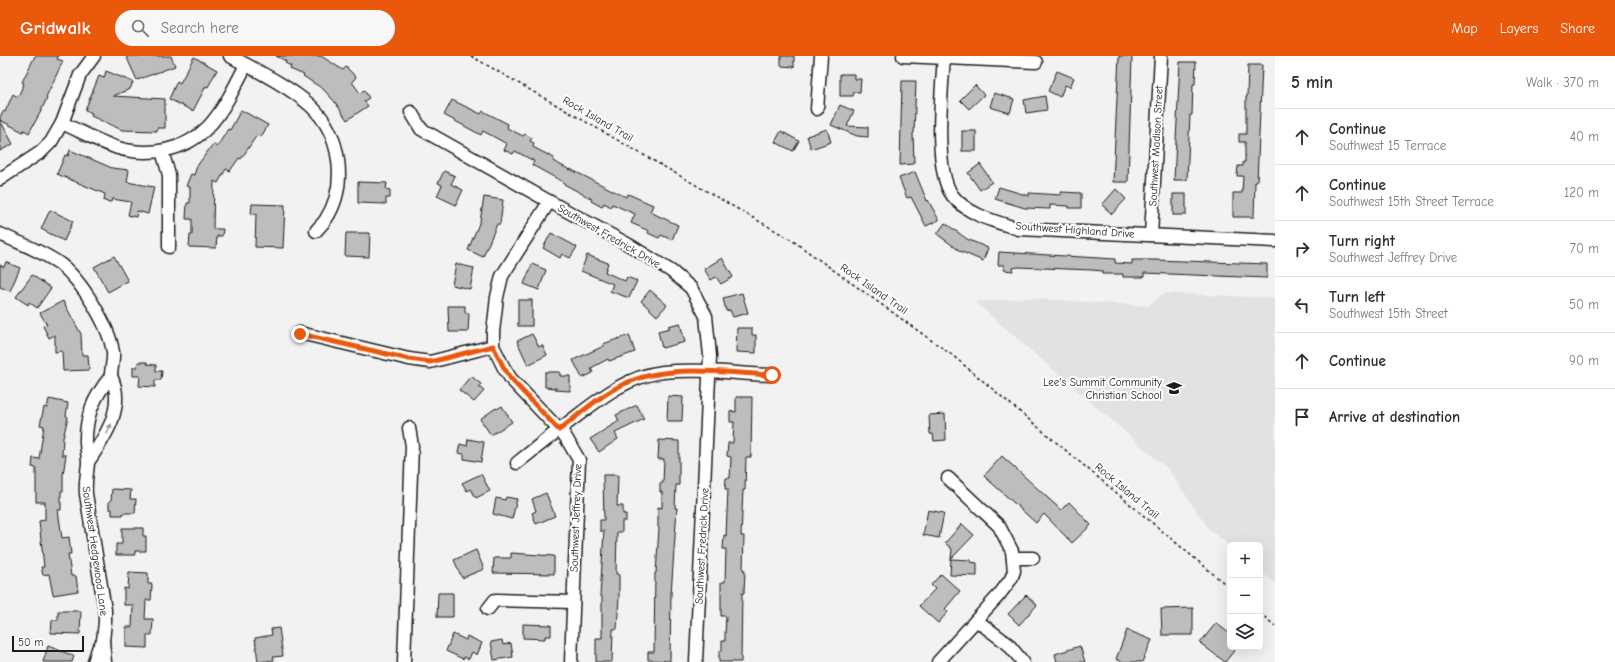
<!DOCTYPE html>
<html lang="en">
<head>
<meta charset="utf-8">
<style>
	:root { --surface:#fff; --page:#f7f7f7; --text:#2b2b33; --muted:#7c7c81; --line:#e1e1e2; --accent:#ea580c }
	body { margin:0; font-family:"Comic Neue",sans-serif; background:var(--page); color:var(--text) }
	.controls { position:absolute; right:12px; bottom:12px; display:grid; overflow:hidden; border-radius:6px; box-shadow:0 4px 16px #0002 }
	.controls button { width:36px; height:36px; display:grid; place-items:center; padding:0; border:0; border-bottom:1px solid var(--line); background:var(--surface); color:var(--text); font:20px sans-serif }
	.scale { position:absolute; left:12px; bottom:10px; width:72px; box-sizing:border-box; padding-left:4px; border:2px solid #1c1c1c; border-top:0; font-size:11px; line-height:14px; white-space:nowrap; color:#1c1c1c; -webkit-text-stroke:3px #fff; paint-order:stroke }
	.stop { position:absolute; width:12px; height:12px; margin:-9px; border:3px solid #ea580c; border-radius:50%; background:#fff }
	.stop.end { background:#ea580c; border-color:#fff; box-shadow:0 1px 4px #0008 }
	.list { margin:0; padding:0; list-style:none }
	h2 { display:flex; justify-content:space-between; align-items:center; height:52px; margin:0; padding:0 16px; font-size:17px }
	h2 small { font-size:13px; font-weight:400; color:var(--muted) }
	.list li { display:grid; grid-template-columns:26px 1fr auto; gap:12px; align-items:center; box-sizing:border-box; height:56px; padding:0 16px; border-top:1px solid var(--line) }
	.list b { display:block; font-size:15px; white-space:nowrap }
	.list p { margin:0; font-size:13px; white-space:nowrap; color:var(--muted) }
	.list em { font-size:13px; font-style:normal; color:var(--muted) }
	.icon { flex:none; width:22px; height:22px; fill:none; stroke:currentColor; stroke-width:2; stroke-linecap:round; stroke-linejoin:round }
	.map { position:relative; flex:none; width:1275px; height:606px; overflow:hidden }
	header { display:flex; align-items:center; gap:24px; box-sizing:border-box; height:56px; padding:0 20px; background:var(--accent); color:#fff }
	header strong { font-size:19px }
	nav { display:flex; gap:22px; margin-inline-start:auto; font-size:14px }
	.search { width:280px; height:36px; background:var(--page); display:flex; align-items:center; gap:10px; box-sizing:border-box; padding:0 14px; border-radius:22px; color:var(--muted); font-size:15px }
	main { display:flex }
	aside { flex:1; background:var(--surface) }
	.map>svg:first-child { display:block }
</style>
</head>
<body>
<header>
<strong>Gridwalk</strong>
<div class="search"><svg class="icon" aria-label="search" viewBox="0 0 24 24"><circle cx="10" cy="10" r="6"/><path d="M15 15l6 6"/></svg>Search here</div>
<nav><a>Map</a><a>Layers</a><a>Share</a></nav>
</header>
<main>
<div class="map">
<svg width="1275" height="606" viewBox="0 0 1275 606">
	<rect width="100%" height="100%" fill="#f2f2f2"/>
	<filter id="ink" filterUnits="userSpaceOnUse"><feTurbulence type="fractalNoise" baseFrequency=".025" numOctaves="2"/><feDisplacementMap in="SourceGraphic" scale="8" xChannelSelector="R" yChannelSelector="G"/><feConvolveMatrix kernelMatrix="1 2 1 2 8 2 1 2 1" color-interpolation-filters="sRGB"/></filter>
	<g filter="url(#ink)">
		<!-- built -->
		<path fill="#e2e2e2" d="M1164,237L1275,242V527L1260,515V489H1230V490L1209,473L1168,413L975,246L1028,242L1148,250Z"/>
		<!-- building -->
		<g fill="#bdbdbd" stroke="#1c1c1c">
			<path d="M35,0H58L57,3L63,5L46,41L47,42L41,55L29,77L24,74L23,76L0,64V61L3,55L5,56L13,38L18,41L24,27L22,26Z"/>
			<path d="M126,0H171L175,10L137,24Z"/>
			<path d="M276,0H321L343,14L346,11L356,21L352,26L360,37L364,34L369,42L364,45L368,50L347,64L335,46L323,33L303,20L304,19L290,13L291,10L285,7L286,5Z"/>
			<path d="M781,0H794V11L781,10Z"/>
			<path d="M1119,0H1132L1128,126H1113Z"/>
			<path d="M194,1L217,14L208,31L206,30L193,55L169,43L177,25L180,27Z"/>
			<path d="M1180,6H1196L1195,28H1193L1192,59H1190L1187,124H1174Z"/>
			<path d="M1248,9H1262L1257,126H1255L1254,161H1233V137H1242L1243,120H1237L1238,110H1243V106H1245V86H1239V78H1246V41H1247Z"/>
			<path d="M106,15L133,26L130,33L113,40L165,43V72H157V75L122,74L91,60L92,57L85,54L99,20L104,22Z"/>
			<path d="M1057,15L1074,22L1070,31L1065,29L1060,41L1048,35Z"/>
			<path d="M840,18H854V23H861L860,36H854L853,40H840Z"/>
			<path d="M902,25H916L914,77H913L914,108L900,109Z"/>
			<path d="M975,29L984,39L969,53L960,44Z"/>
			<path d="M994,37L1014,43L1010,57L990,51Z"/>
			<path d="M1045,40L1047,54L1026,57L1024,44Z"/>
			<path d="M452,44L481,58L483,55L508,68L507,72L523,80L525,78L532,82L530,85L534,87L533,91L554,102L553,105L570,114V113L626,141L628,138L653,149L650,156L678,169L672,184L661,179L659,182L648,177L649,175L631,167L635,158L612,148L611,151L604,147L602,151L591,145L592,143L562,127L563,126L532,109L534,105L515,95L513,98L504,94L507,88L483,75L481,79L444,59Z"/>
			<path d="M840,49L854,55L847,70L868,71V81L857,80L831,69Z"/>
			<path d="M241,54L268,69L261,81L257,79L241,103L239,102L230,115L226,113L218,127L214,125L213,173H223L222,180H217L216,192L189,191L190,179H192V163H186L187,147H190V131L186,130L191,118L194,119L197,110L213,88L217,91L228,73L230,74Z"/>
			<path d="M0,64L13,88L0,95Z"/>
			<path d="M827,73L831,86L811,93L807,80Z"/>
			<path d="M781,75L799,85L793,95L775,86Z"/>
			<rect x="962" y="75" width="14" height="20"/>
			<path d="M70,94L112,112L129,114L127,126L154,131L148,158L137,155L136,161L128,159L131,146L112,143L111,146L104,145L105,138L57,118L65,99L68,100Z"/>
			<path d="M980,108L992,126L980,134L968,117Z"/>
			<path d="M444,115L455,120L451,128L463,134L456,149L437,140L442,129L438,127Z"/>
			<path d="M915,116L927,145L928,144L939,164L926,170L911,141L907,142L899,122Z"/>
			<path d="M358,126L387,127L386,133L390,134V142H386V148L358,147Z"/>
			<path d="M999,131L1029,140V137L1061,139V136L1081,137V152H1069V150L1050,149V153L1025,152L995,143Z"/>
			<path d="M1116,133L1126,143L1112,158L1102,149Z"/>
			<rect x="1173" y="138" width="13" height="21"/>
			<path d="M484,141L503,144L500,168H497L483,201L468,194L480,165Z"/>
			<path d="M252,148L285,149L283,192L255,191L256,158H251Z"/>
			<path d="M50,154L73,165L64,185L41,173Z"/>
			<path d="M945,167L967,183L988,192L983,205L960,195L937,178Z"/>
			<path d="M346,177H370L369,201L345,200Z"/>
			<path d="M551,177L577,191L570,202L562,198L560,202L543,192Z"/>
			<path d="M999,196L1115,203V207L1132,208V204H1155L1267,208V222L1144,217V221H1123V218H1102V215L1092,214L1018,211L1013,212V215L1004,214V209H998Z"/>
			<path d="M587,199L608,207L605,216L625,225L627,221L637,225L629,242L610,235L613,228L581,215Z"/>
			<path d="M114,200L128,225L108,236L94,211Z"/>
			<path d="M722,202L733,221L721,228L716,221L711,224L704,213Z"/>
			<path d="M6,206L20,212L10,235L0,231V209L4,211Z"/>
			<path d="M456,208L474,212L470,233L452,229Z"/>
			<path d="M532,208L546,214L539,234L524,228Z"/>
			<path d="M32,219L51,232L37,252L29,246L28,249L16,241Z"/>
			<path d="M650,234L667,249L657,260L641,245Z"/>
			<path d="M742,237L748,257L733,261L730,254L726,255L723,242Z"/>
			<rect x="518" y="244" width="14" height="26"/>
			<path d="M63,245L81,278L82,299H88L89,314L63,315L62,295L55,296V279L49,282L43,270L47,269L40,257Z"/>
			<path d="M448,250H465V257H469L468,276H449Z"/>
			<path d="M680,267L685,286L662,292L658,275L670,272L668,270Z"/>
			<path d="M737,272H752V279H756V297L736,296Z"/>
			<path d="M532,278L539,291L542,289L547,299L528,309L517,285Z"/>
			<path d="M629,279L635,296L609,305L608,303L591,312L593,317L582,322L573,304L604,290L603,288Z"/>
			<path d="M138,306H147V308L156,309V315H162L161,324H155V331L139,330L140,320H133V311H137Z"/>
			<path d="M545,316H560V320H570V335L556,334V332L545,331Z"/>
			<path d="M471,320L481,328L479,331L484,335L474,346L459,334Z"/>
			<path d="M668,340L683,341L682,365H667Z"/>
			<path d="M736,341H752L751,401H746L745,434H743L741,480H744L743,514H745L744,537H742L741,606H719V595H722V585H725V579L726,560H721V526H725L726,493H723L724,479L726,480L728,433H725L726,422H730L731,401L727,400L728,387H733L734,366H730V355L736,356Z"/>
			<path d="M49,343L68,347L66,360L68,361L63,382L62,399H66L63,419V435H61V454H58L62,482L69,481L71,498H68L71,520H76L78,535L53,539L49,518L43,519L41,511H44L39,465L45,464V446H36V412L32,411L33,402L39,403L44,370L40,369L44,351L47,352Z"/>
			<path d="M637,349L644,363L615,377L618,383L599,396L590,383L619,365L616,359Z"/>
			<path d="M502,350L512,366L491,379L480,363L496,352L497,353Z"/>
			<path d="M945,358L946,384L934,385L933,378H930L929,359Z"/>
			<path d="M468,383L484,386L481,406L464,403V398L458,397L460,388L467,390Z"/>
			<path d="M659,384L679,385V429H676L675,452H677L671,538L670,605L648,604V596H654L655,517H656L659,472L658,471V451L662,452V436H660V427H663L664,403H658Z"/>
			<path d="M1002,400L1061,454L1069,446L1091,469L1072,487L1044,458L1036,467L984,420Z"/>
			<path d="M481,418L490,435L476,442L471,433L467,435L462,427Z"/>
			<path d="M603,419H618L617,450H623V458H626V465H622V476H617L616,518H619V541L617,573H613L612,606H596V582H602V540H600L604,475H600V464H604Z"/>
			<path d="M112,433L131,434L130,443H136L135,457H123V459H112V453H109V445H111Z"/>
			<path d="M546,437L555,460L536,468L532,457L536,455L532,443Z"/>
			<path d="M506,441L517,443L512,463L493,458L496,442L505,444Z"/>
			<path d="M928,454L944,457L939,482L923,479Z"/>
			<path d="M962,468L974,479L951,503L952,493L945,487Z"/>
			<path d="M122,472H143V480H146V495H135V499H116V488H122Z"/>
			<path d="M476,494L484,513L462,522L454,504Z"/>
			<path d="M511,497L554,500V518L493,517L494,502H511Z"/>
			<path d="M951,503L971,504V506L977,507V520L950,519Z"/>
			<path d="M129,516L148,517V528H152L151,544H146L145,563H153L152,579H147V592L126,591V571H132L133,549H124V532L128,533Z"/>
			<path d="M941,518L960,535L945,553L948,556L938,567L919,550L935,533L931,529Z"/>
			<path d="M438,537H453V561H437Z"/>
			<path d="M1026,539L1037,549L1019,569L1008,558Z"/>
			<path d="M1193,552V579H1162L1161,553Z"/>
			<path d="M58,555H81L80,578L51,577L52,564H58Z"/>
			<path d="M1216,567L1230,578V591H1237L1225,606L1200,587Z"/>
			<path d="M523,568L551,569V580H545V583L523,582Z"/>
			<path d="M279,572L283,600L273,601L274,604L258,606L255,582L272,579L271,573Z"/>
			<path d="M1127,574L1152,584L1142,606H1123L1116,603Z"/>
			<path d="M453,578L466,584L467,580L482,587L477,599L472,596L469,603L464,601L463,603L446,595Z"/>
			<path d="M502,584L503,589L511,587L513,601L494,604L491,586Z"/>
			<path d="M48,590L74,600L72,606H43Z"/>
			<path d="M1080,590L1085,606H1057L1055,598Z"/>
		</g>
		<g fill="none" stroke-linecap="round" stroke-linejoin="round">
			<defs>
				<g id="minor">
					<path d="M230,0C256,14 290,31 311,50C341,78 348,129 326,163C323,168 319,171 316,175"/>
					<path d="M903,0L1036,6"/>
					<path d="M944,0C942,33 933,112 952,139C967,159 997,166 1019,173L1275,185"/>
					<path d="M817,53L821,0"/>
					<path d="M411,56L421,73L543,142L631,190L671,215L691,232L706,260L710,300L696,606"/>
					<path d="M62,67C80,75 99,86 118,92C149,101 185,95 208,71C224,54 235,30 246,9"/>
					<path d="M162,95L169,119V191"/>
					<path d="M0,123L41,96L51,86L62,67L80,19L94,0"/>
					<path d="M549,146L502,220L497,241L493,276V290L504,312L511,323L565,380L579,404L571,606"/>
					<path d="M0,178C19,187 42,195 60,208C81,224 109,269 113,296C114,303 111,312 111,320"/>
					<path d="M1151,179L1161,0"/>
					<path d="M300,277L409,303L430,306L493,290"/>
					<path d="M88,406C105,381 126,351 111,320C94,341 85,360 86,388C87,395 88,401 88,407C87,418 85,427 86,438L105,554V566L103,585"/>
					<path d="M517,407C537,391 557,375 577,360C603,340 629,320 663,316C699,312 737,318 772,319"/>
					<path d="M1013,502H1033"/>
					<path d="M488,553L495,544L573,546"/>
					<path d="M976,564L1008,588L1023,606"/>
					<path d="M94,606L98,593L103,585L105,606"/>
					<path d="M404,606L412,390L409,372"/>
					<path d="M938,606L999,539L1011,523L1014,515L1012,495L999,470L948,422"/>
				</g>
			</defs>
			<!-- minor casing -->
			<use href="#minor" stroke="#1c1c1c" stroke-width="15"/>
			<!-- path -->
			<g stroke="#1c1c1c" stroke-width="1.5" stroke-dasharray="3 3" stroke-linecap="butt">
				<path d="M471,0L790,183L952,299L1230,532"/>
				<path d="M1260,557L1275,570"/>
			</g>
			<!-- minor -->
			<use href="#minor" stroke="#fff" stroke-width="12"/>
		</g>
		<!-- one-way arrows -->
		<defs><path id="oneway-solid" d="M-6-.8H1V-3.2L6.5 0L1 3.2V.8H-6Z"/></defs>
		<use fill="#999" href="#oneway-solid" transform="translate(109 373) rotate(-67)"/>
	</g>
	<g fill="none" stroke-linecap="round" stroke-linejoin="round" filter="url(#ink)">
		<!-- route -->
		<path stroke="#ea580c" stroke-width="5" d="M300,278L409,303L430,306L493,290L504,312L511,323L559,374C580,358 600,339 624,328C668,307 725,317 772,319"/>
	</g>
	<!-- icons -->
	<defs>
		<symbol id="school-bare" viewBox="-9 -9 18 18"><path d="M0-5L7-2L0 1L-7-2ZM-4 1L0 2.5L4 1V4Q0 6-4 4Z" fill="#1c1c1c" stroke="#fff" stroke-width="2.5" paint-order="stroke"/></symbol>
	</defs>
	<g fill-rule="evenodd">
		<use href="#school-bare" x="1163" y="321" width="22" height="22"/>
	</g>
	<g text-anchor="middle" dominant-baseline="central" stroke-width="4" stroke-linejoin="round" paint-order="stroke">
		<!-- street labels -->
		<g font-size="11" fill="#1c1c1c" stroke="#fff">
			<text transform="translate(598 63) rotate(30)">Rock Island Trail</text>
			<text transform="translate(1156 90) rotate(-87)">Southwest Madison Street</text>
			<text transform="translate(1075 174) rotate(4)">Southwest Highland Drive</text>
			<text transform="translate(609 180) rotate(30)">Southwest Fredrick Drive</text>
			<text transform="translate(874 233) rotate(35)">Rock Island Trail</text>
			<text transform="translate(1127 435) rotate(40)">Rock Island Trail</text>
			<text transform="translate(576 462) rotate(-88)">Southwest Jeffrey Drive</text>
			<text transform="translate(702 490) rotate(-87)">Southwest Fredrick Drive</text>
			<text transform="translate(95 495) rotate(82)">Southwest Hedgewood Lane</text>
		</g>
		<!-- poi labels -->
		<g font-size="11" fill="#1c1c1c" stroke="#fff" text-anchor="end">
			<text x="1162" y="326">Lee's Summit Community<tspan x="1162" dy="13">Christian School</tspan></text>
		</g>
	</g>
</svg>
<div class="controls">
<button>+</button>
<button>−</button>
<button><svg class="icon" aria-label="layers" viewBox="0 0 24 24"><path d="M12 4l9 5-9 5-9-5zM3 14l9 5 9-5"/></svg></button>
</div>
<div class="scale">50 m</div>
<div class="stop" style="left:772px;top:319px"></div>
<div class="stop end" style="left:300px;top:278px"></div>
</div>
<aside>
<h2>5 min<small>Walk · 370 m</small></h2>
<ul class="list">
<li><svg class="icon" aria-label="ahead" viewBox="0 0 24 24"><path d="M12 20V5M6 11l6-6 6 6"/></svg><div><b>Continue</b><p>Southwest 15 Terrace</p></div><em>40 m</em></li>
<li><svg class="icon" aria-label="ahead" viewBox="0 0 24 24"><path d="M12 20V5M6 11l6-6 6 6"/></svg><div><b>Continue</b><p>Southwest 15th Street Terrace</p></div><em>120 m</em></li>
<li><svg class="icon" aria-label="right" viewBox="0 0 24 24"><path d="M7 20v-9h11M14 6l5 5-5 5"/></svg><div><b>Turn right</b><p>Southwest Jeffrey Drive</p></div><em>70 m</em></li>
<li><svg class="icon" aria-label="left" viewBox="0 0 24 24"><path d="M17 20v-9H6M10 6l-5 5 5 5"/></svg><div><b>Turn left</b><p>Southwest 15th Street</p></div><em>50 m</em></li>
<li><svg class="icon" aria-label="ahead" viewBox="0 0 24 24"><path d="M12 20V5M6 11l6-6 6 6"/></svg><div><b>Continue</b></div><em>90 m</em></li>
<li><svg class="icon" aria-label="arrive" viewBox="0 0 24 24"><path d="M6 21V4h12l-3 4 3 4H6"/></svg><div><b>Arrive at destination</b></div></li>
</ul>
</aside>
</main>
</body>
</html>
